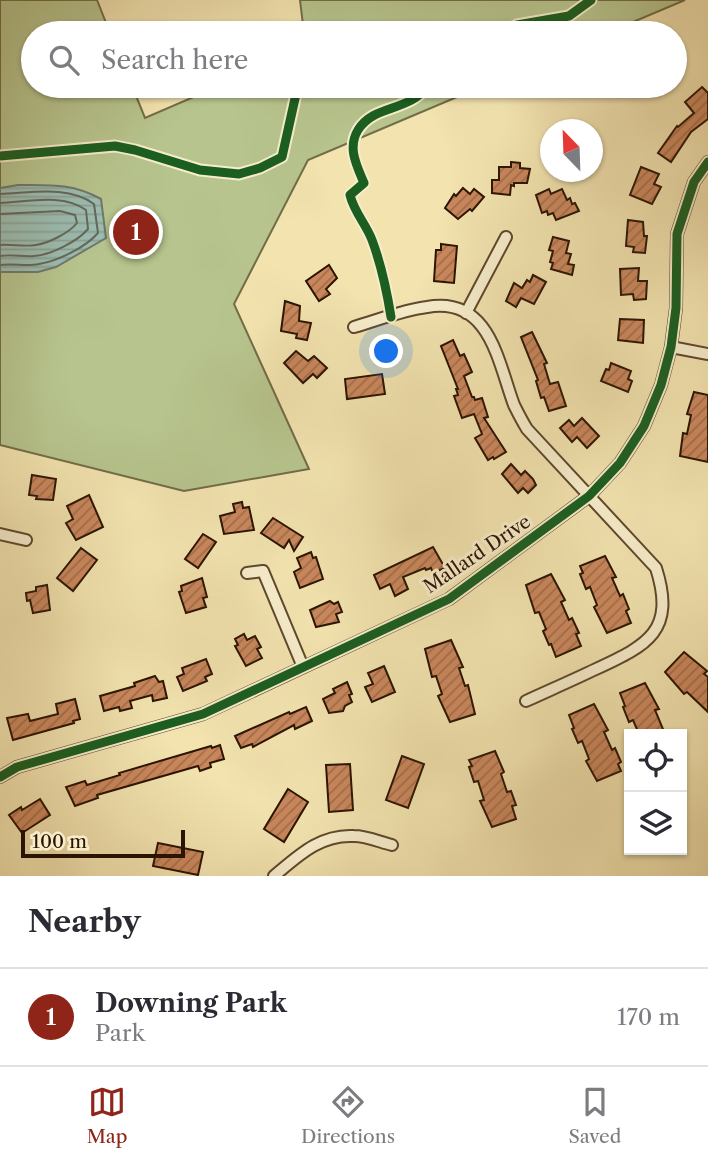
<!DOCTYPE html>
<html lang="en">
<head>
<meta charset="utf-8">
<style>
	:root { --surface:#fff; --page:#f2f2f3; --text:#2b2b33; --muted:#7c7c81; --line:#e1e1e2; --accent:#8f2418 }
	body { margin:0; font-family:"Libre Caslon Text",serif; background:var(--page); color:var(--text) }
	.controls { position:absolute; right:21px; bottom:21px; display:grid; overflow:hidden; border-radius:0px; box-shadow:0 2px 5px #0004 }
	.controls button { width:63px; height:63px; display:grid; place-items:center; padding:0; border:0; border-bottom:2px solid var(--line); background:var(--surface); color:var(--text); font:35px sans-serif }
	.compass { position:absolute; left:540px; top:119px; width:63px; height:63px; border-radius:50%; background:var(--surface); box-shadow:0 2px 5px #0004; rotate:337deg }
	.scale { position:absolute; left:21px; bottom:18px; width:164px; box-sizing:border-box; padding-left:7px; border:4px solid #2c1403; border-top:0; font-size:19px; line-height:24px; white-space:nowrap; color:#2c1403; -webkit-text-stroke:5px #f7edcb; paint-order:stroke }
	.you { position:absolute; left:387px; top:352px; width:24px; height:24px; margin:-18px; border:5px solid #fff; border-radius:50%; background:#1a73e8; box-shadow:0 0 0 10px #1a73e833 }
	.badge { display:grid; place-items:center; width:46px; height:46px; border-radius:50%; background:var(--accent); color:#fff; font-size:23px; font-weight:700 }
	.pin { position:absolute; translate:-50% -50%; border:4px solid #fff; box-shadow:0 2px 7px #0006 }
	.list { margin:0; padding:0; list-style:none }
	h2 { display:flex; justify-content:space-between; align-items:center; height:91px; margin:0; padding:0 28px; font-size:30px }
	h2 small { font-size:23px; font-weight:400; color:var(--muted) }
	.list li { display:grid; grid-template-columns:46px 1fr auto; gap:21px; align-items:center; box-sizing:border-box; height:98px; padding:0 28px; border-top:2px solid var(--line) }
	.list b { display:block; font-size:26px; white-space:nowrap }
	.list p { margin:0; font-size:23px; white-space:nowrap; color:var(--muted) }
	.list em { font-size:23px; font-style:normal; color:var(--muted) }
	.icon { flex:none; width:38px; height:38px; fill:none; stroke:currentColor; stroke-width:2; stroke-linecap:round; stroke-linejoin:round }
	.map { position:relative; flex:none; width:708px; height:876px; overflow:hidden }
	.search { position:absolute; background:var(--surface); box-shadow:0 2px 5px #0004; left:21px; right:21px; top:21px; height:77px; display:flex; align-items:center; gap:18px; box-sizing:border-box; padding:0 24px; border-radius:38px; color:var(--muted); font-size:26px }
	.sheet { height:189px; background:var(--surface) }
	nav { display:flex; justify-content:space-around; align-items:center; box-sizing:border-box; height:98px; border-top:2px solid var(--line); background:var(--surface); font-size:19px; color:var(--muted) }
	nav a { display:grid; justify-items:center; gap:4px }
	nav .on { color:var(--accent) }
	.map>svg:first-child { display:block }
</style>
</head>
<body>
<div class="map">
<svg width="708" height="876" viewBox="0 0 708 876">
	<defs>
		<pattern id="water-rules" width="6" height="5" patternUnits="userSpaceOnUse" patternTransform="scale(1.75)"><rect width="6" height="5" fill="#9cbdb1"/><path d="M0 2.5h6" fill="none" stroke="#87a297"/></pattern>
		<pattern id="building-hatch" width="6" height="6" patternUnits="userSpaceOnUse" patternTransform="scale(1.75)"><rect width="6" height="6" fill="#c9875c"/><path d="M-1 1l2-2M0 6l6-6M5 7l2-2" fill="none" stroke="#a36d4a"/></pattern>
	</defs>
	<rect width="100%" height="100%" fill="#f2e3af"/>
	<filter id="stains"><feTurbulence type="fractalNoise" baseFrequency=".00286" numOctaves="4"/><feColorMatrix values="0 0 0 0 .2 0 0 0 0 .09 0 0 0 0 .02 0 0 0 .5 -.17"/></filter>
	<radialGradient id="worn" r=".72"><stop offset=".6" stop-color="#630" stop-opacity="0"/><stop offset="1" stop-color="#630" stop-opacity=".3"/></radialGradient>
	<!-- green -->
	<g fill="#b7c48d" stroke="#726c48" stroke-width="2">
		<path d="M0,0H97L110,33H33V86H132L145,118L219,86H483L308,160L234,304L309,469L184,491L0,445Z"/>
		<path d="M300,0H685L607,33H304Z"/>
	</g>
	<!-- water -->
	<path fill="url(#water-rules)" stroke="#6f796b" stroke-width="2" d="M18,185C50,185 72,183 101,199L106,238L56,267L38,272H0V188Z"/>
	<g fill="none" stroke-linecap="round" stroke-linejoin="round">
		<!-- shore -->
		<g stroke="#64685a" stroke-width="2">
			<path d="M0,194C31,193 68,185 94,204L98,233C86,247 58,261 39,264C27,267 13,263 0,265"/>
			<path d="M0,203C27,202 63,193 86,210L88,229C78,241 51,255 34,256C22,257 12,254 0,256"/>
			<path d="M0,214L60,211L75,215L77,223C69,233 49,243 36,245C24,247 12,244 0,245"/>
		</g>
	</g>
	<!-- building -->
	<g fill="url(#building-hatch)" stroke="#2c1403" stroke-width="2">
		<path d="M702,87L708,93V119L691,132L671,162L658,153L677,126L678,127L694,113L685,102Z"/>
		<path d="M511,162L520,163V168L530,169L527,183H514V186L511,185L510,195L492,193V180H499V167H511Z"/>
		<path d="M641,167L659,174L654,184L661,187L652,204L630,195Z"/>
		<path d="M463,188L470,194L474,189L484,197L472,211L470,209L458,219L445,208L454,194L456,196Z"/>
		<path d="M549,189L551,194L562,189L567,200L570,198L572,204L575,203L579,211L556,220L553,213L548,215L547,211L542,213L536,195Z"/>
		<path d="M628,220L643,222L644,236H647L645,253L633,252L634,247L626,246Z"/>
		<path d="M553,237L569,241L566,253L571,254L568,264L574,265L572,275L551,269L553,263L550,262L553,251L549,250Z"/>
		<path d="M441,244L457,246L454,283L434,281L436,250H441Z"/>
		<path d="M329,265L337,278L326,289L330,294L319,301L306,281Z"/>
		<path d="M639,268L638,281H647L646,299L634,300L633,294L621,295L620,269Z"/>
		<path d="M533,275L546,282L534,304L521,298L516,307L506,301L514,283L522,288L527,280L530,282Z"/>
		<path d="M285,301L300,306L299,321L311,323L307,340L296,338L297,334L281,331Z"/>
		<path d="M620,319L644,320L643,343L618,340Z"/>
		<path d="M532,332L547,363L544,364L550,384L558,382L566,406L549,411L544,397L541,398L536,381L538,380L521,337Z"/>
		<path d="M453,340L460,356L464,354L472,372L464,376L472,397H474L475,400L482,398L488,417L484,418L506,452L494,459L493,457L488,460L475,438L482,434L474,414L462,418L454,396L458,395L456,389H458L441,346Z"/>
		<path d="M296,351L308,361L314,356L327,368L317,378L313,374L303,383L284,363Z"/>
		<path d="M611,363L631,371L628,379L632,381L628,392L601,381L606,369L609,370Z"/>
		<path d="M382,374L385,394L347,399L345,379Z"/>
		<path d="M694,392L708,395V462L680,456L683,433L687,434L691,415L687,414Z"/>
		<path d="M582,418L599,436L587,448L577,437L572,442L560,428L569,420L574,426Z"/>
		<path d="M511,464L521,475L525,471L533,479L536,485L528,493L523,488L518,493L502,474Z"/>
		<path d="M32,475L56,479L53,500L36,499L37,496L29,495Z"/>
		<path d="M89,495L103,527L76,540L66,523L73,519L67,506Z"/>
		<path d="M242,502L243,508L249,507L254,530L224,534L220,516L235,512L233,504Z"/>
		<path d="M273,518L303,537L294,551L289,540L284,548L261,533Z"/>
		<path d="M203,534L216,542L198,568L185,559Z"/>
		<path d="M433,547L445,568L433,573L431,568L426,570L425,568L403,577L408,589L395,596L390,584L380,589L374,575Z"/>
		<path d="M81,548L97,560L73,591L57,578Z"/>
		<path d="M311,552L313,558L316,557L323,579L300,588L294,572L301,568L297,558Z"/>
		<path d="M605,556L616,577L612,578L620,596L623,594L629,609L626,611L631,623L607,633L594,607L597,605L590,587L586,589L580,574L583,573L580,566Z"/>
		<path d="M551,574L565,600L561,602L569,620L572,618L579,633L576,634L581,646L556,657L551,644L549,645L543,631L546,629L539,612L535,613L526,585Z"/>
		<path d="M202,578L207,597L203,598L206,607L186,613L179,592L182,591L181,586Z"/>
		<path d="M47,585L50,610L33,613L30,600L27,601L26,593L36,591V587Z"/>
		<path d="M330,601L334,604L338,602L342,612L336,614L339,622L316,627L310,610Z"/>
		<path d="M244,634L247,640L255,636L261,647L257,649L262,658L246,666L235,646L238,645L235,639Z"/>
		<path d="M451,640L463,667L459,668L465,686L468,685L475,714L450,722L438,696L442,694L436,676L432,677L425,649Z"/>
		<path d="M684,652L707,671L704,674L708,677V712L687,692L684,694L665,672Z"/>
		<path d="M206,659L212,674L205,677L207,681L183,691L177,677L184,674L182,668Z"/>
		<path d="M384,666L395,692L372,702L365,687L373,684L368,673Z"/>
		<path d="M155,676L159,682L163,681L167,698L153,701L152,695L130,701L132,708L120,711L119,707L104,711L100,696L135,686L134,683Z"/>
		<path d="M347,682L352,694L349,695L352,702L345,706L343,711L329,713L323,699L335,693L333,689Z"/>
		<path d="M645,683L659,709L655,710L665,734H639L633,720L629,722L623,707L625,706L620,693Z"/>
		<path d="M75,699L80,719L73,721L74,723L13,740L7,718L28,714L30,721L58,714L56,704Z"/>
		<path d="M594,704L608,730L604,732L612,750L615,748L621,762L618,764L621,771L597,781L586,761L589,759L582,741L578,743L572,729L574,728L569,715Z"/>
		<path d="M306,707L312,721L295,729L294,725L253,747L252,744L241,748L235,736L289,712L290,714Z"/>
		<path d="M220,745L224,759L210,763L211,767L200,771L198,766L97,795L98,798L75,806L66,787L85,781L87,785L120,775L119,773L211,746L212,748Z"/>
		<path d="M495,751L504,772L501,774L507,792L511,791L516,805L512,806L516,819L492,827L480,801L484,800L478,781L474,782L469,767L472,766L469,760Z"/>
		<path d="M402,756L424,764L408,808L386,800Z"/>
		<path d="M350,764L353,810L329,812L326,765Z"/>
		<path d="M288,789L308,802L284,842L264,829Z"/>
		<path d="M40,799L50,815L22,833L9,815L21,807L22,810Z"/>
		<path d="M158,843L203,852L198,875L153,866Z"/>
	</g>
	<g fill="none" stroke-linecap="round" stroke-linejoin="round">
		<defs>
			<g id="minor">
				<path d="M466,313L506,237"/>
				<path d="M354,327C378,320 403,310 427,307C490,296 498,362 514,405C518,413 522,421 527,429L656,568C676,631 648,645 596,669C573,680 550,690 526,701"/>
				<path d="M671,347L708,354"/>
				<path d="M0,534L26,540"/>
				<path d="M247,573L263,571L303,667"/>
				<path d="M0,777L17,767L203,714L449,599L589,496L620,463L644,426L661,385L671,347L676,308L677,234L694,182L708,162"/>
				<path d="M274,876C298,856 320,834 354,836C366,836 380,842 392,845"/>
			</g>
		</defs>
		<!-- minor casing -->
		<use href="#minor" stroke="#5e482e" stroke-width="14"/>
		<!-- minor -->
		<use href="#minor" stroke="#f7edcb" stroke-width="10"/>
		<defs>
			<g id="cycleway">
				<path d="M503,33L517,25L569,16L591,0"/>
				<path d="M0,156L115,146L135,150L200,170L239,174L260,168L282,157L296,94L305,86"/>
				<path d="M391,317C387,292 381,264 372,240C366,224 354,212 350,195L364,183C357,166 347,148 358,130C374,104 410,112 427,86"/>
				<path d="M0,777L17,767L203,714L449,599L589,496L620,463L644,426L661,385L671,347L676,308L677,234L694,182L708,162"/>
			</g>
		</defs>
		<!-- cycleway casing -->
		<use href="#cycleway" stroke="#f7edcb" stroke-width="13"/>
		<!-- cycleway -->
		<use href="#cycleway" stroke="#1b5e20" stroke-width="9"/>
	</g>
	<g text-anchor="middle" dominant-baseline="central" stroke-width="6" stroke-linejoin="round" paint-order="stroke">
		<!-- street labels -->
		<g font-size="19" fill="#2c1403" stroke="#f7edcb">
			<text transform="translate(477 554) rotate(-34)">Mallard Drive</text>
		</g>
	</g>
	<rect width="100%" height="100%" filter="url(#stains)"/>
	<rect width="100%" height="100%" fill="url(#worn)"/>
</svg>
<div class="controls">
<button><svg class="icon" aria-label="locate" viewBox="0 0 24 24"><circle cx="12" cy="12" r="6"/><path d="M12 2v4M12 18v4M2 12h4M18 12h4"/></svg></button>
<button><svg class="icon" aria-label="layers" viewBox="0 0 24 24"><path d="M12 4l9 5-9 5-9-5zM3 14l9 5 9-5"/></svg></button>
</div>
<svg class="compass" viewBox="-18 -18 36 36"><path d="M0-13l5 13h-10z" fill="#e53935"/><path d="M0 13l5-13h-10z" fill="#7c7c81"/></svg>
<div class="scale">100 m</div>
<div class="you"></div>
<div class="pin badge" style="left:136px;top:232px">1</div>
<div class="search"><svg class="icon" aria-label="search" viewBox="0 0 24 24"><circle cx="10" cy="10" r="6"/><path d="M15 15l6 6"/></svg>Search here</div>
</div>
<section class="sheet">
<h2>Nearby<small></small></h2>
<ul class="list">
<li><span class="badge">1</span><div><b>Downing Park</b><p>Park</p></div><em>170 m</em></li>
</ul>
</section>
<nav>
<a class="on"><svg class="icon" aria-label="map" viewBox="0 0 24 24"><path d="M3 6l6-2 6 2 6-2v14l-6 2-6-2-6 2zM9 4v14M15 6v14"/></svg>Map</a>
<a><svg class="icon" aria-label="directions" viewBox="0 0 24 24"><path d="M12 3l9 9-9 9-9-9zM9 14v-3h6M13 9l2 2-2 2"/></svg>Directions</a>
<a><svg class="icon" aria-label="saved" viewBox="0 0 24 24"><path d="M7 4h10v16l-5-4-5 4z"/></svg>Saved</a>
</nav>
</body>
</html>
